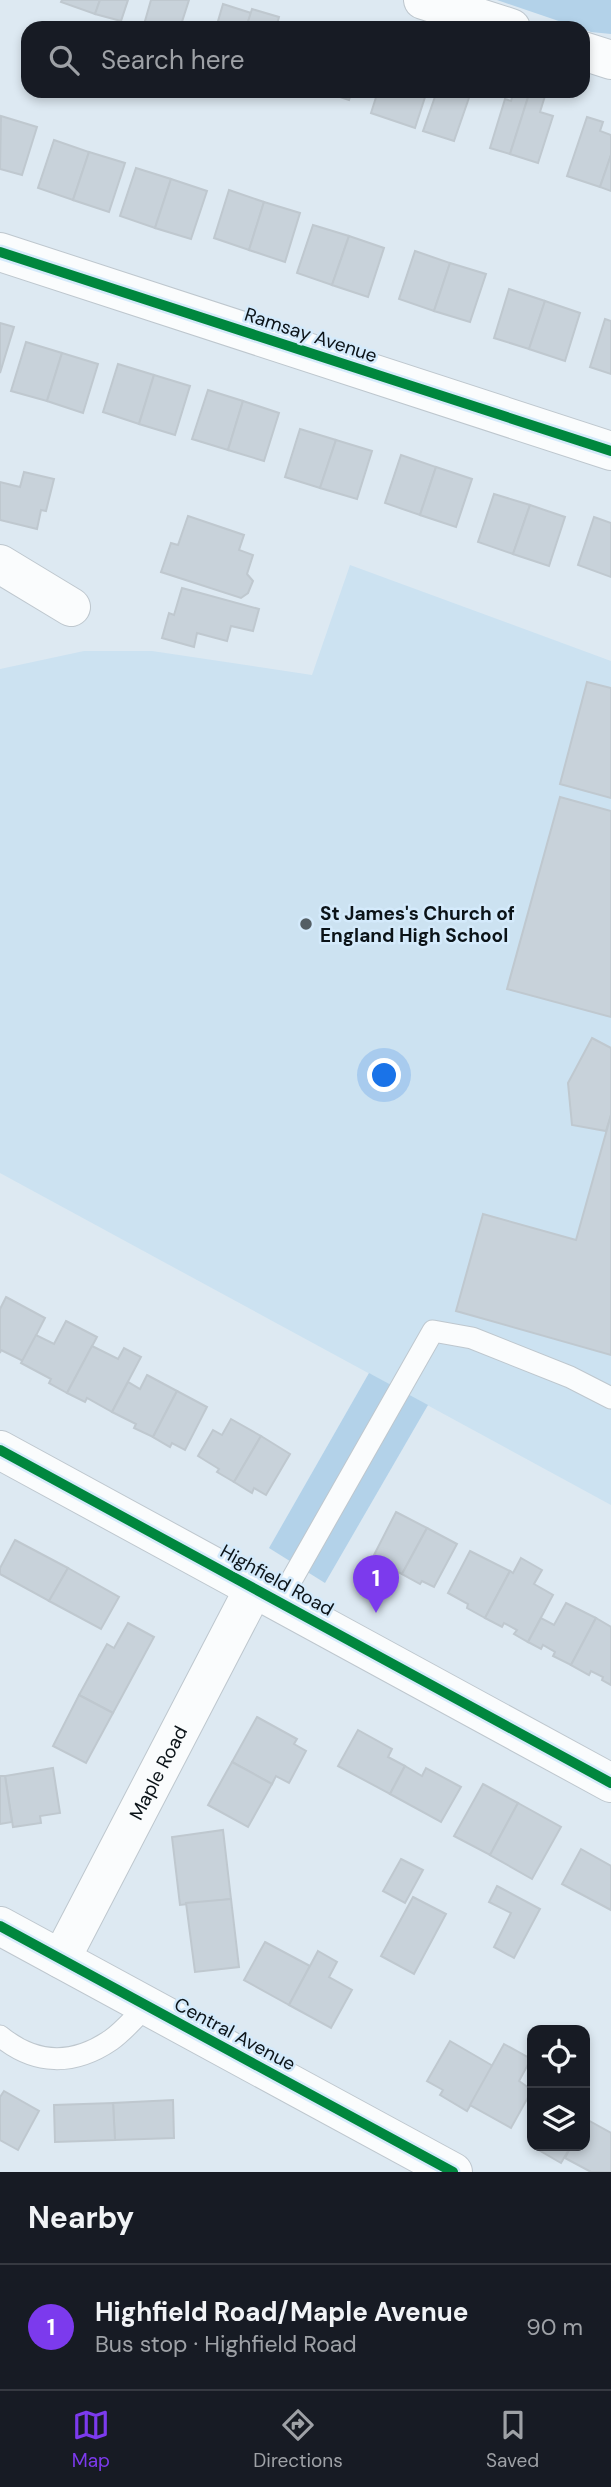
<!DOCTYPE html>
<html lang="en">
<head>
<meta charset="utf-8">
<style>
	:root { --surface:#171b24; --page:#20242c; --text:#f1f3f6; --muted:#9ea1a6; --line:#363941; --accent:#7c3aed }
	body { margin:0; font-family:"DM Sans",sans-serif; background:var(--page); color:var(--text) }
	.controls { position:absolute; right:21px; bottom:21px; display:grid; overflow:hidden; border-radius:14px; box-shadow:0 4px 10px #0003 }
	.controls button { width:63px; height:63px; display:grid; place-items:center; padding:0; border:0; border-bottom:2px solid var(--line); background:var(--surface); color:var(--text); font:35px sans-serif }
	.you { position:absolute; left:385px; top:1076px; width:24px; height:24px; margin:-18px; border:5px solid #fff; border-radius:50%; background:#1a73e8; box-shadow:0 0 0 10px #1a73e833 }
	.badge { display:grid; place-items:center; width:46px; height:46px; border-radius:50%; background:var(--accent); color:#fff; font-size:23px; font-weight:700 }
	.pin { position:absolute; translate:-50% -58px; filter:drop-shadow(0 2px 4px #0008) }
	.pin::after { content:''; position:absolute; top:37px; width:24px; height:21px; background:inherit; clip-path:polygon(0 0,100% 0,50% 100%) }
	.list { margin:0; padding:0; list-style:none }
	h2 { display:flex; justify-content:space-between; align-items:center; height:91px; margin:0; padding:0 28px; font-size:30px }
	h2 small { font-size:23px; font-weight:400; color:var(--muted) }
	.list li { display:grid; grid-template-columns:46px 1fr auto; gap:21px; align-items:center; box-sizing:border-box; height:126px; padding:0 28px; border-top:2px solid var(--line) }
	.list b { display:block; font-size:26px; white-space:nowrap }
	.list p { margin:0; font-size:23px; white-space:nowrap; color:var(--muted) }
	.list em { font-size:23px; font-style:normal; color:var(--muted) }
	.icon { flex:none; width:38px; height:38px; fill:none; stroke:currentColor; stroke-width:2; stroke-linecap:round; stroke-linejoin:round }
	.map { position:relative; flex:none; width:611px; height:2172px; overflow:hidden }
	.search { position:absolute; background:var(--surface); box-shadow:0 4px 10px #0003; left:21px; right:21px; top:21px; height:77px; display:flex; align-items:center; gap:18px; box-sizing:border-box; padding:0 24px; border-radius:21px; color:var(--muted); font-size:26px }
	.sheet { height:217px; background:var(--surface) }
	nav { display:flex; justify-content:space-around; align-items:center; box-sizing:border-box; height:98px; border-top:2px solid var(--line); background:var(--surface); font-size:19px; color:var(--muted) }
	nav a { display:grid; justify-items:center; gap:4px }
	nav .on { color:var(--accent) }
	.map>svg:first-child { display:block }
</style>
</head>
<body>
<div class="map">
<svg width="611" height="2172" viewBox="0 0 611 2172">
	<rect width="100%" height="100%" fill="#dde9f2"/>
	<!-- built -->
	<path fill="#cce2f1" d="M350,565L611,661V1505L0,1173V669L84,651H152L312,675Z"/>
	<!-- green -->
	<g fill="#b3d2e9">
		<path d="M497,0H611V34L591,32Z"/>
		<path d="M369,1373L428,1405L325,1583L269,1548Z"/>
	</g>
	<!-- building -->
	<g fill="#c8d2da" stroke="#bfc8cf" stroke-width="2">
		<path d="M62,0H100L95,14L61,2Z"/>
		<path d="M100,0H128L121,21L95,14Z"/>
		<path d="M151,0H189L180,28H143Z"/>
		<path d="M223,4L251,13L246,28H216Z"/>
		<path d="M252,9L279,17L276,28H246Z"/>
		<path d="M322,91H352L349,100Z"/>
		<path d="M378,91H427L415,128L371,113Z"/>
		<path d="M437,91L471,92L454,141L423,131Z"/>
		<path d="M514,91H530L510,154L490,148L505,99L511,101Z"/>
		<path d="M530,91L545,96L540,112L553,116L538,163L510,154Z"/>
		<path d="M1,116L37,127L22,175L0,169Z"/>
		<path d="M587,117L603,122L600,131L611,135V155L600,187L567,176Z"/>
		<path d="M54,140L89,152L73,200L38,188Z"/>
		<path d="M89,152L125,163L109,212L73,200Z"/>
		<path d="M611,155V191L600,187Z"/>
		<path d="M136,168L171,179L155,228L120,216Z"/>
		<path d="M171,179L207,191L191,239L155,228Z"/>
		<path d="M229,190L264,202L249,250L214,238Z"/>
		<path d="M264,202L300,213L285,262L249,250Z"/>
		<path d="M313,225L349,236L332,285L297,273Z"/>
		<path d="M349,236L384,248L368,297L332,285Z"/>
		<path d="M415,251L450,263L434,311L399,299Z"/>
		<path d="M450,263L486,274L470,322L434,311Z"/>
		<path d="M509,289L545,301L529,349L494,338Z"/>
		<path d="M545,301L580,313L565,361L529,349Z"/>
		<path d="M605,319L611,321V374L590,367Z"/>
		<path d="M0,323L14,327L0,373Z"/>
		<path d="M26,342L62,353L47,401L11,391Z"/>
		<path d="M62,353L98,364L83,413L47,401Z"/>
		<path d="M118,364L154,375L139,424L103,412Z"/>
		<path d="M154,375L190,386L175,435L139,424Z"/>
		<path d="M208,390L243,401L228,450L192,439Z"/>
		<path d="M243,401L279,413L264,461L228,450Z"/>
		<path d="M300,429L336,440L320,488L285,477Z"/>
		<path d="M336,440L372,451L357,499L320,488Z"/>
		<path d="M401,455L436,467L420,515L385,503Z"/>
		<path d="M436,467L472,479L456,527L420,515Z"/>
		<path d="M24,472L54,479L46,511L41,510L37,529L0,520V482L20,487Z"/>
		<path d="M494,494L530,505L513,554L478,542Z"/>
		<path d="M530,505L565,517L549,566L513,554Z"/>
		<path d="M188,516L244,535L239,550L253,555L247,574L253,581L248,593L241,598L161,572L171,543L178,545Z"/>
		<path d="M594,517L611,523V577L578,565Z"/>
		<path d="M182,588L259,609L253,631L231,626L227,641L197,633L194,647L162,638L169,613L174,615Z"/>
		<path d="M587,682L611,688V798L560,784Z"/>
		<path d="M560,797L611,811V1017L507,989Z"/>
		<path d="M592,1038L611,1048V1115L606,1131L572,1125L568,1083Z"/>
		<path d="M611,1115V1355L456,1311L483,1214L576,1240Z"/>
		<path d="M6,1297L45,1318L23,1361L1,1350L0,1353V1309Z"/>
		<path d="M66,1321L97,1337L67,1393L49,1383L51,1379L21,1363L36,1335L54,1344Z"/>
		<path d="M92,1346L118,1359L124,1348L141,1357L112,1412L87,1398L85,1402L67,1393Z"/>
		<path d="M147,1375L177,1391L153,1437L134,1428L136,1424L112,1412L128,1382L140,1389Z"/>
		<path d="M177,1391L207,1407L185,1450L172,1443L170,1447L153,1437Z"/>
		<path d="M231,1419L261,1436L234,1482L217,1472L219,1469L198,1456L213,1430L222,1435Z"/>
		<path d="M261,1436L290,1454L266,1495L254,1488L252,1493L234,1482Z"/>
		<path d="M396,1512L427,1528L402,1574L384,1565L386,1561L374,1555Z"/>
		<path d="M427,1528L457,1544L434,1587L422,1581L420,1584L402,1574Z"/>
		<path d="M15,1540L68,1568L49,1601L0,1574V1568Z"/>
		<path d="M470,1551L510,1571L485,1618L467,1608L468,1604L448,1593Z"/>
		<path d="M521,1558L542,1570L534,1584L553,1595L528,1642L514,1634L517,1630L504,1623L502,1627L485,1618L510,1571L513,1573Z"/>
		<path d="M68,1568L119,1597L101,1629L49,1601Z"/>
		<path d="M566,1603L596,1618L571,1665L553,1656L555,1652L543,1645L541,1649L528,1642L541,1618L554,1625Z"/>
		<path d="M596,1618L611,1627V1685L602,1680L603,1677L591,1671L589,1675L571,1665Z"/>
		<path d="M128,1623L154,1637L113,1713L79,1695L107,1644L114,1648Z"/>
		<path d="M79,1695L113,1713L86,1763L53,1746Z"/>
		<path d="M257,1717L297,1739L294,1744L306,1751L289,1783L276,1776L272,1784L232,1762Z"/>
		<path d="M358,1730L392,1749L388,1757L405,1766L390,1794L338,1766Z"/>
		<path d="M232,1762L272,1784L248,1827L208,1805Z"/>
		<path d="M405,1766L422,1776L426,1768L461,1787L441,1822L390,1794Z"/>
		<path d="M53,1768L60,1813L40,1816L41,1823L13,1827L5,1776Z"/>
		<path d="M0,1776H5L12,1822L0,1824Z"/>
		<path d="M483,1784L518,1803L490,1855L454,1836Z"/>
		<path d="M518,1803L561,1827L532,1879L490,1855Z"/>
		<path d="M223,1830L231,1899L180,1905L172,1837Z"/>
		<path d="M581,1849L611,1866V1910L562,1884Z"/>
		<path d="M401,1859L423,1870L405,1903L383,1891Z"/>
		<path d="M497,1886L540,1909L514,1958L494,1947L511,1913L489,1902Z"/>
		<path d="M413,1897L446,1914L414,1974L381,1956Z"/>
		<path d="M231,1899L239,1967L195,1972L186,1903Z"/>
		<path d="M265,1942L310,1966L289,2005L244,1980Z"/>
		<path d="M318,1951L337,1962L329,1977L352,1990L331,2028L289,2005Z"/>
		<path d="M450,2041L493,2066L467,2111L440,2095L443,2090L427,2081Z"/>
		<path d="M504,2044L531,2059L519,2081L532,2090L511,2128L470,2105Z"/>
		<path d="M4,2091L39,2111L18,2150L0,2140V2097Z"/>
		<path d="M173,2100L174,2138L115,2140L113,2103Z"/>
		<path d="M113,2103L115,2140L55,2142L54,2105Z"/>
		<path d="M586,2119L611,2133V2172H591L565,2158L571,2146H585Z"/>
		<path d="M538,2146H571L561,2163L537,2149Z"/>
	</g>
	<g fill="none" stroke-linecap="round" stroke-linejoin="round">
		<defs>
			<g id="lane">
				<path d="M279,1602L433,1331L472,1338L570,1377L611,1398"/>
				<path d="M0,2036C35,2065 73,2066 111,2040C124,2031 135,2017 147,2006"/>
			</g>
			<g id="street">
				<path d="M423,0L511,28"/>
				<path d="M583,51L611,60"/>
				<path d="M0,252L611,451"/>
				<path d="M0,564L71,607"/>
				<path d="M0,1926L453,2172"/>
				<path id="s1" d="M61,1959L254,1588"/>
			</g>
			<path id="secondary" d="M0,1450L611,1783"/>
		</defs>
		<!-- lane casing -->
		<use href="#lane" stroke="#bec7ce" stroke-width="23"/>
		<!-- street casing -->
		<use href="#street" stroke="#bec7ce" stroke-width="40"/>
		<!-- secondary casing -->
		<use href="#secondary" stroke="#bec7ce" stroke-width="40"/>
		<!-- lane -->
		<use href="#lane" stroke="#fafcfd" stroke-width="21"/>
		<!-- street -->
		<use href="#street" stroke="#fafcfd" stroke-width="38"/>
		<!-- secondary -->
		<use href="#secondary" stroke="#fafcfd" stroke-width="38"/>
		<defs>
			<g id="cycleway">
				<path d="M0,252L611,451"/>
				<path d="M0,1450L611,1783"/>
				<path d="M0,1926L453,2172"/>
			</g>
		</defs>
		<!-- cycleway casing -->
		<use href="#cycleway" stroke="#d4eafb" stroke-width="15"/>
		<!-- cycleway -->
		<use href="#cycleway" stroke="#00873e" stroke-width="10"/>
	</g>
	<!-- markers -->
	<circle fill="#545e64" stroke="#d4eafb" stroke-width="2.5" cx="306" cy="924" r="7"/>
	<g text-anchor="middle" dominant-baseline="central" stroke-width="5" stroke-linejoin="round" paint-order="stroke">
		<!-- street labels -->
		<g font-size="19" fill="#0b1318" stroke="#d4eafb">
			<text transform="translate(311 335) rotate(18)">Ramsay Avenue</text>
			<text transform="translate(277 1580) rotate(29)">Highfield Road</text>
			<text stroke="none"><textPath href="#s1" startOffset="210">Maple Road</textPath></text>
			<text transform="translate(235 2034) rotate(28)">Central Avenue</text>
		</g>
		<!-- poi labels -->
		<g font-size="19" font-weight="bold" fill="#0b1318" stroke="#d4eafb" text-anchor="start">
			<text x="320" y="913">St James's Church of<tspan x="320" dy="22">England High School</tspan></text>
		</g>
	</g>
</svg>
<div class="controls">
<button><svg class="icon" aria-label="locate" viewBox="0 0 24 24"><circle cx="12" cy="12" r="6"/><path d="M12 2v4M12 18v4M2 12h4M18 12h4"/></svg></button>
<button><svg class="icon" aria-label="layers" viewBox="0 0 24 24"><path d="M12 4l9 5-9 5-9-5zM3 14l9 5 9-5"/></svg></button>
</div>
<div class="you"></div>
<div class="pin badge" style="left:376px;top:1613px">1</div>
<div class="search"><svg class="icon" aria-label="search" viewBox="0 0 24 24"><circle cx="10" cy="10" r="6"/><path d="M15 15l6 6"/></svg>Search here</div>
</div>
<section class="sheet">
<h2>Nearby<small></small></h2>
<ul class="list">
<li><span class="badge">1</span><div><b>Highfield Road/Maple Avenue</b><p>Bus stop · Highfield Road</p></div><em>90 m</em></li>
</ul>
</section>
<nav>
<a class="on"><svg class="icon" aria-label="map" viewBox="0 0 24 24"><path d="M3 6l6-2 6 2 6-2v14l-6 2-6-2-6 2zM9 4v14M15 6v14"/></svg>Map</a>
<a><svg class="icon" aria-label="directions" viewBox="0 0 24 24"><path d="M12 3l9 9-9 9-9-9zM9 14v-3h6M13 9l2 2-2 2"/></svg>Directions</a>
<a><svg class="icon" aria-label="saved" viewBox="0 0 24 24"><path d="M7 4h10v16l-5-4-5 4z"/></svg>Saved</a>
</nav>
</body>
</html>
